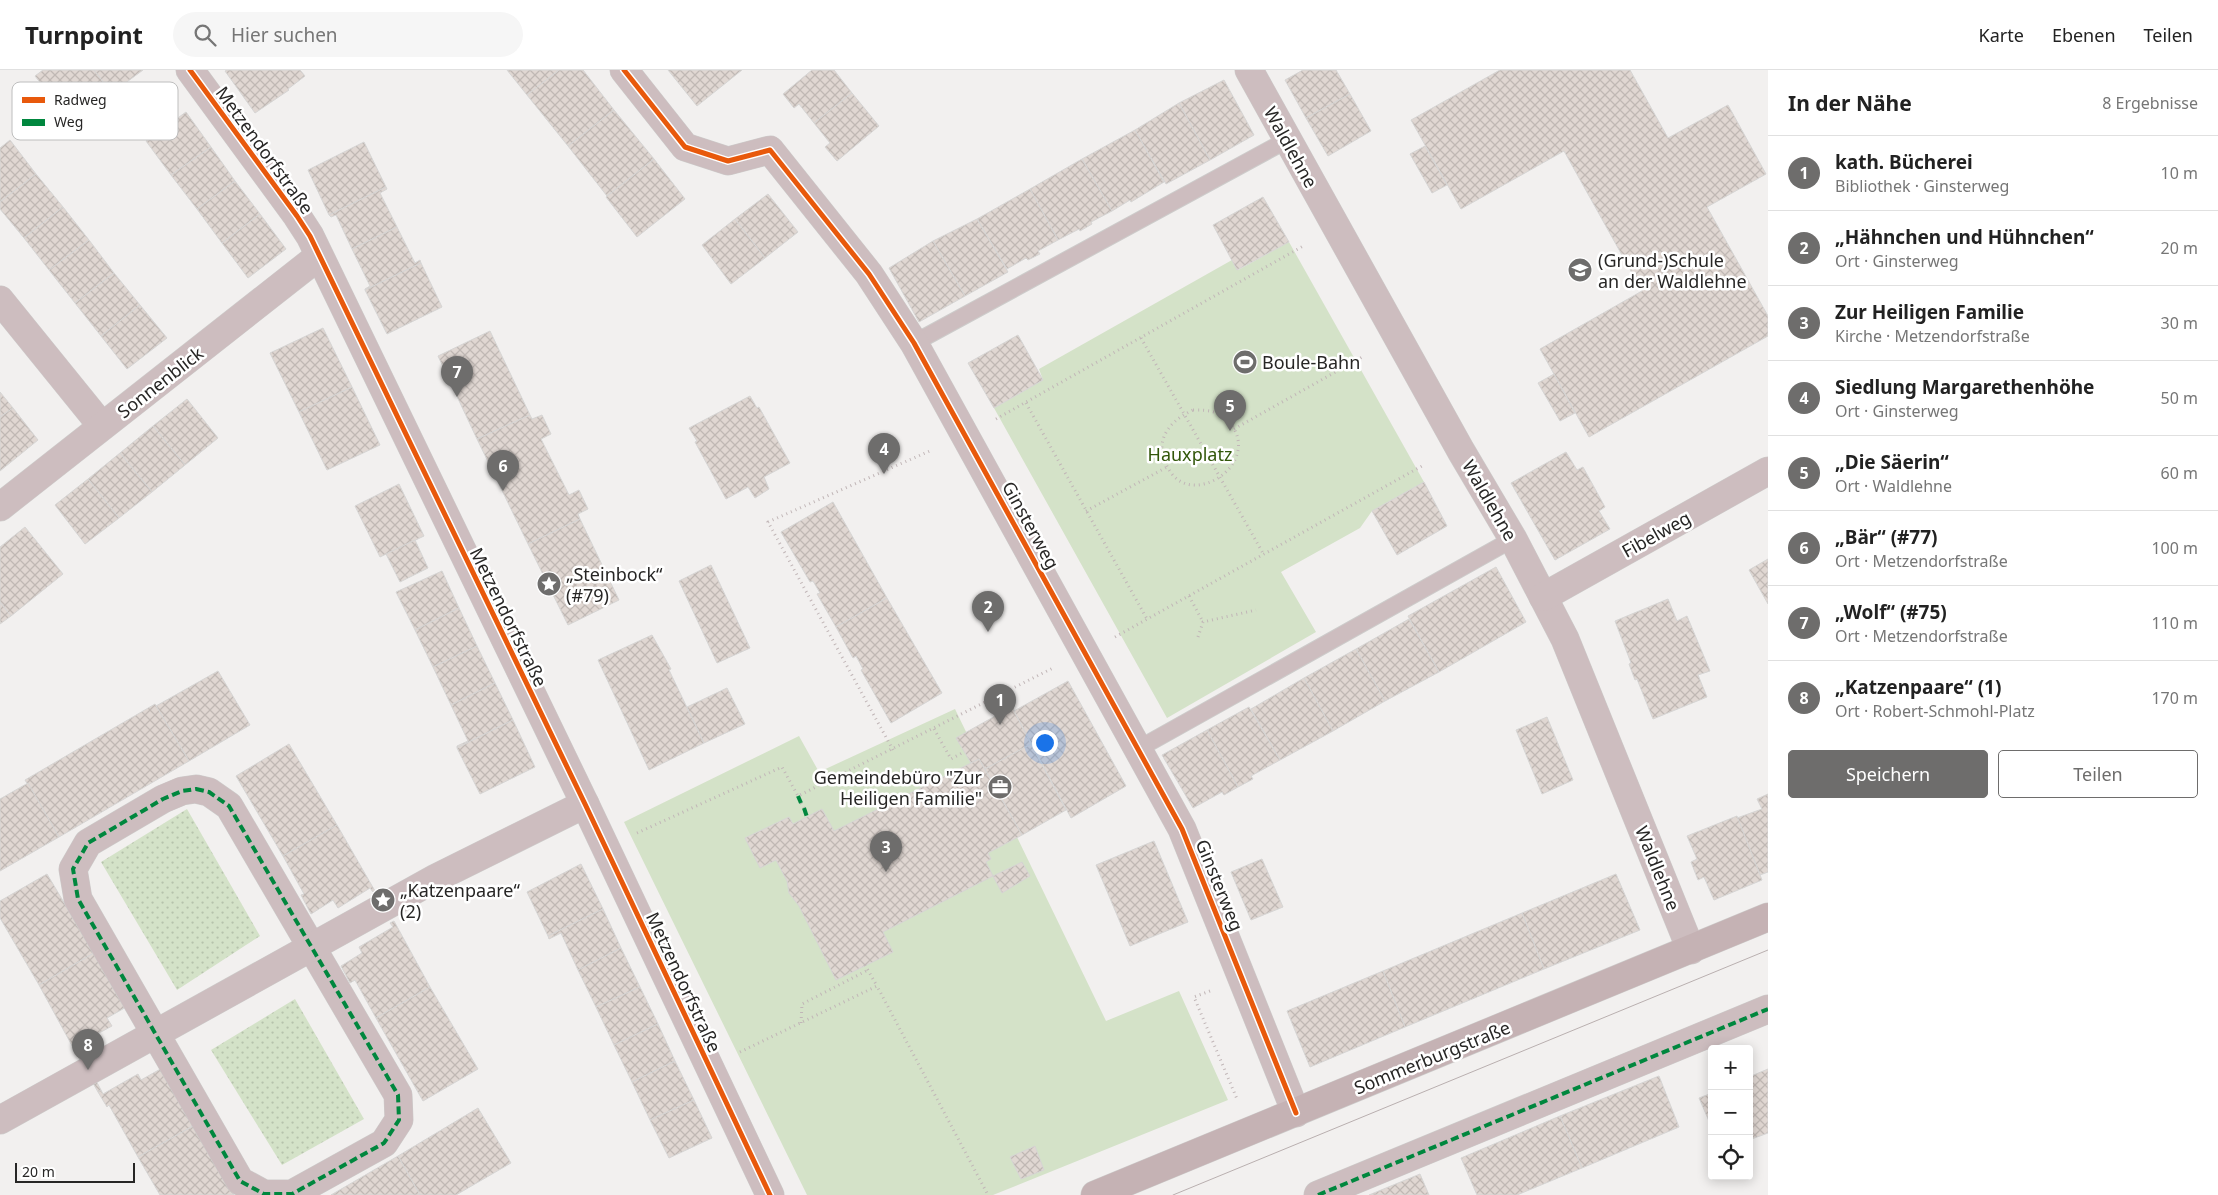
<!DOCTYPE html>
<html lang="de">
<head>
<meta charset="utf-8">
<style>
	:root { --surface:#fff; --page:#f6f6f6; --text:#222; --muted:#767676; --line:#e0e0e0; --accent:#6e6d6c }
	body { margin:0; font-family:"Noto Sans",sans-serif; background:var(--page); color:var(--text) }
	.controls { position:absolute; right:15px; bottom:15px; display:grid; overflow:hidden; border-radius:5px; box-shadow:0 2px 12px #0003 }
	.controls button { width:45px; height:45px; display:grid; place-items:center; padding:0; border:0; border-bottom:1px solid var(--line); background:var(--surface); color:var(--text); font:25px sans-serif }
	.scale { position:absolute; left:15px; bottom:12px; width:120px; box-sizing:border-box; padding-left:5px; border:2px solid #272625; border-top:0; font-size:14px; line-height:18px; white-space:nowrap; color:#272625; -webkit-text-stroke:4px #fff; paint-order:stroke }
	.you { position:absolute; left:1044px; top:672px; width:18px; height:18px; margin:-12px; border:4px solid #fff; border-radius:50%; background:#1a73e8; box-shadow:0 0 0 8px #1a73e833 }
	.badge { display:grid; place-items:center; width:32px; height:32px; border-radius:50%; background:var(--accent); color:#fff; font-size:16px; font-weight:700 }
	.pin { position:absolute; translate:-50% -41px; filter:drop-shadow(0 1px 2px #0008) }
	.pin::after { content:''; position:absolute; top:26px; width:18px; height:15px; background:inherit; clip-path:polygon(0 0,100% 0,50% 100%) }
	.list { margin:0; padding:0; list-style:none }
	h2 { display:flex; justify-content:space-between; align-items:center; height:65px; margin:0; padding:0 20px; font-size:21px }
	h2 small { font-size:16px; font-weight:400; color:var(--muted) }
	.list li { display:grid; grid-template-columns:32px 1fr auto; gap:15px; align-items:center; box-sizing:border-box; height:75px; padding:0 20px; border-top:1px solid var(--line) }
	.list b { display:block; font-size:19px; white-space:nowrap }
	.list p { margin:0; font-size:16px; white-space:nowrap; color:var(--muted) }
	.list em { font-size:16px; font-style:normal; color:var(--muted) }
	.actions { display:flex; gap:10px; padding:15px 20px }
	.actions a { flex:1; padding:11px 0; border:1px solid var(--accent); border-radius:5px; text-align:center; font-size:18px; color:var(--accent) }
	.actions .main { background:var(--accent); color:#fff }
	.icon { flex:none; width:28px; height:28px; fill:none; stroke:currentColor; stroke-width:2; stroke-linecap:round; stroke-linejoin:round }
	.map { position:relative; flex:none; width:1768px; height:1125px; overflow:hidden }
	header { display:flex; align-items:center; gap:30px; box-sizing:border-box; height:70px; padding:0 25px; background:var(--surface); border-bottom:1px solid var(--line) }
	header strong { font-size:24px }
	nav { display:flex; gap:28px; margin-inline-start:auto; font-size:18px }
	.search { width:350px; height:45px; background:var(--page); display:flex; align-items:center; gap:12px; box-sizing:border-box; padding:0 18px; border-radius:28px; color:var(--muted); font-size:19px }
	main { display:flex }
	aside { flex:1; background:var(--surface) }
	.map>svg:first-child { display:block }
</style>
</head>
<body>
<header>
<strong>Turnpoint</strong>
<div class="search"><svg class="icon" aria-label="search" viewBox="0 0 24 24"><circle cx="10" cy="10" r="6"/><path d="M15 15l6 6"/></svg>Hier suchen</div>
<nav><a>Karte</a><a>Ebenen</a><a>Teilen</a></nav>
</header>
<main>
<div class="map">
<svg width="1768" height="1125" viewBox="0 0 1768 1125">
	<defs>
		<pattern id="grass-dots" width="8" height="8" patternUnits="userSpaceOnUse" patternTransform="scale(1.25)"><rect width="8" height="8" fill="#d4e2c8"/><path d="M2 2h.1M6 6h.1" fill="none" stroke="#b6c2ac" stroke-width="1.8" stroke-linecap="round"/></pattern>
		<pattern id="building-cross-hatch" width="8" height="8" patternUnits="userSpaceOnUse" patternTransform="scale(1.25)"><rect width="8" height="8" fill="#e0d7d2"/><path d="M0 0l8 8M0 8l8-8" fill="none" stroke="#c0b8b4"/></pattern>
	</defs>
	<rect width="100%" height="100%" fill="#f2f0ef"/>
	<!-- grass -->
	<g fill="url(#grass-dots)">
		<path d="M187,739L260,866L177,920L101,792Z"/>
		<path d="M295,929L364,1049L282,1095L211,980Z"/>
	</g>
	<!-- park -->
	<g fill="#d4e2c8">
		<path d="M1289,172L1424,412L1372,441L1360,458L1281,502L1316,562L1167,648L994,338L1043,310L1039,299L1232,190L1238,200Z"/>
		<path d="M955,639L1106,951L1179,921L1228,1030L993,1125H807L624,752L799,666L819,702Z"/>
	</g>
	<!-- building -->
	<g fill="url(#building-cross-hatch)" stroke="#d6d5d4">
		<path d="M43,0H94L112,23L72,53L35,6Z"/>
		<path d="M94,0H143L112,23Z"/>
		<path d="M227,0H300L305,6L288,19L289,20L255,43L225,1Z"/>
		<path d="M507,0H559L527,25Z"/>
		<path d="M559,0H583L614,40L568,76L527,25Z"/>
		<path d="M668,0H742L697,36Z"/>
		<path d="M812,0H834L852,23L814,53L799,34L794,38L783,24Z"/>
		<path d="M1303,0H1336L1350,24L1306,48L1285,10Z"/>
		<path d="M1500,0H1630L1668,68L1728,35L1766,104L1707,137L1768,246V266L1589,367L1540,279L1642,221L1564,81L1461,139L1411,50Z"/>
		<path d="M1224,10L1254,65L1210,90L1179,33Z"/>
		<path d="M852,23L879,56L837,91L825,77L830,73L814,53Z"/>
		<path d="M1350,24L1371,61L1328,86L1306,48Z"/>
		<path d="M1179,33L1210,90L1166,114L1135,60Z"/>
		<path d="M614,40L654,89L607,126L568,76Z"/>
		<path d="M186,42L211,77L171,105L146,71Z"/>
		<path d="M1135,60L1164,112L1131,132L1130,130L1112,141L1082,89Z"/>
		<path d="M10,70L36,104L0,132V78Z"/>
		<path d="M364,72L386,117L329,145L308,100Z"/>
		<path d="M1425,76L1447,115L1432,123L1410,84Z"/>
		<path d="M211,77L235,111L197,139L171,105Z"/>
		<path d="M654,89L685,129L637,167L606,127Z"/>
		<path d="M1082,89L1112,141L1091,152L1092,154L1080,161L1079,159L1058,170L1030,119Z"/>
		<path d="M36,104L63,137L24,168L0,139V132Z"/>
		<path d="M235,111L260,144L222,173L197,139Z"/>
		<path d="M386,117L387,119L380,123L397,157L352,179L336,145L331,147L329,145Z"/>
		<path d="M1030,119L1058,170L1038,181L1040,184L1028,190L1026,188L1007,199L977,149Z"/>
		<path d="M768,124L798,162L765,188L735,149Z"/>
		<path d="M1263,127L1289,172L1237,200L1213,155Z"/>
		<path d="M63,137L89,170L49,200L24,168Z"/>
		<path d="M260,144L286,179L248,208L222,173Z"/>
		<path d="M735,149L765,188L731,214L702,175Z"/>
		<path d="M977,149L1008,202L965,226L933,171Z"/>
		<path d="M397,157L415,193L420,190L421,193L365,220V219L370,216L352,179Z"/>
		<path d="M89,170L114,203L75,233L49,200Z"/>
		<path d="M933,171L965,226L919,252L889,198Z"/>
		<path d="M421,193L442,237L387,264L365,220Z"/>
		<path d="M114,203L140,235L101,266L75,233Z"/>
		<path d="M140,235L167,268L127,299L101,266Z"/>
		<path d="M323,258L352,317L299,342L270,283Z"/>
		<path d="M490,261L530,345L477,369L438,286Z"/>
		<path d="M1018,265L1043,310L994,338L968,293Z"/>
		<path d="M1554,304L1575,343L1560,351L1538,313Z"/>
		<path d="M352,317L380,375L327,400L299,342Z"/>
		<path d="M0,322L13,338L0,347Z"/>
		<path d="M750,326L757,338L759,337L790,393L764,407L769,419L755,428L748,417L726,429L695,372L697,371L689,358Z"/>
		<path d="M187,329L218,368L185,395L153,356Z"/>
		<path d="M13,338L38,370L0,401V347Z"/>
		<path d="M530,345L532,349L542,345L551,364L541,369L569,425L579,420L588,439L578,444L580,449L528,474L477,369Z"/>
		<path d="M153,356L185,395L152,422L120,383Z"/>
		<path d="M1566,382L1577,400L1583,397L1605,437L1599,441L1610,459L1555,490L1511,413Z"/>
		<path d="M120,383L152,422L119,448L88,409Z"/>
		<path d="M88,409L119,448L85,474L55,435Z"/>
		<path d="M1424,412L1447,456L1397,485L1372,441Z"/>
		<path d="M399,414L424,466L380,487L355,436Z"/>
		<path d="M833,432L887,528L836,557L817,524L820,523L813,511L810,512L781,462Z"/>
		<path d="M580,449L619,530L568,555L528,474Z"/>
		<path d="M25,457L63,504L11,546L0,532V477Z"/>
		<path d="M415,470L428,498L400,512L386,484Z"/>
		<path d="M1768,489V534L1749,500Z"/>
		<path d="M711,495L750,578L717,593L679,511Z"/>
		<path d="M1496,497L1526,552L1439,602L1408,546Z"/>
		<path d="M442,501L459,538L415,560L396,522Z"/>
		<path d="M887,528L942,623L891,653L861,600L863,599L856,586L853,588L836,557Z"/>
		<path d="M1668,529L1677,551L1687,546L1710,601L1698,605L1707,627L1653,649L1637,609L1635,610L1629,594L1631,593L1615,551Z"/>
		<path d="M0,532L11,546L0,554Z"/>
		<path d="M459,538L477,576L433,597L415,560Z"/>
		<path d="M1409,549L1439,602L1385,631L1356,579Z"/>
		<path d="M652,565L671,599L669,600L704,673L649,700L598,590Z"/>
		<path d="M477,576L495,613L451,635L433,597Z"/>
		<path d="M1356,579L1385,631L1333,661L1304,608Z"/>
		<path d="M218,601L250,655L189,691L156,636Z"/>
		<path d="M1304,608L1333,661L1280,690L1251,639Z"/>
		<path d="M1068,611L1126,716L1071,748L1014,641Z"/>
		<path d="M495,613L513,650L457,678V676L468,671L451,635Z"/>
		<path d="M727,618L745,654L704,673L687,637Z"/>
		<path d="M155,634L189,691L59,767L25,710Z"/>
		<path d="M1013,636L1014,641L1031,674L985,699L979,689L971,693L956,668Z"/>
		<path d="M1249,637L1280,690L1251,706L1253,709L1238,717L1207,660Z"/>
		<path d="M1547,647L1573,710L1542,724L1516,660Z"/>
		<path d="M513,650L535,697L480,724L457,678Z"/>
		<path d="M1207,660L1238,717L1224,725L1222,722L1193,738L1162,685Z"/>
		<path d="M289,674L337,755L283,786L236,706Z"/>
		<path d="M1031,674L1066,740L1022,765L985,699Z"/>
		<path d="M979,689L1022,765L988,783L991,789L986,792L993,806L883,862L893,882L836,910L799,836L789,823L787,811L776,790L760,798L745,768L789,747L793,754L822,739L834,761Z"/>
		<path d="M28,713L59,767L0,801V729Z"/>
		<path d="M1768,724V802L1760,805L1737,748L1762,739L1757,729Z"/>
		<path d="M1737,746L1762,810L1714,830L1704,807L1698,810L1691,792L1697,789L1687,766Z"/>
		<path d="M337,755L375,821L373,822L370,818L338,838L333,830L311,844L301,825L304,824L283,786Z"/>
		<path d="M1154,771L1188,852L1130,876L1096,795Z"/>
		<path d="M1262,789L1283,837L1251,850L1231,802Z"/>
		<path d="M1022,792L1030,806L1002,823L993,806Z"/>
		<path d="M581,794L603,839L548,866L527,822Z"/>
		<path d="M47,804L94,883L39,915L0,848V831Z"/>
		<path d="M1616,804L1640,860L1544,899L1522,843Z"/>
		<path d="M603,839L621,878L578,900L561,863L549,869L548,866Z"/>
		<path d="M1522,843L1544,899L1405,957L1383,901Z"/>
		<path d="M394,851L430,917L376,948L355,910L350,913L341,896L362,883L359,877L393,857L390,853Z"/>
		<path d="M621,878L640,917L596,937L578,900Z"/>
		<path d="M94,883L128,936L107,948L112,956L77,975L80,981L76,983L39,915Z"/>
		<path d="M1383,901L1405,957L1310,997L1287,941Z"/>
		<path d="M430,917L478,999L423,1031L376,948Z"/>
		<path d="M640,917L658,954L614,975L596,937Z"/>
		<path d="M658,954L675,991L632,1012L614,975Z"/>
		<path d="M80,981L101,1020L98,1022L76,983Z"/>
		<path d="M675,991L694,1030L650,1050L632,1012Z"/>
		<path d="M164,997L193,1056L138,1087L109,1035L107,1037L98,1022L101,1020L103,1024L138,1004L141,1010Z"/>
		<path d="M1768,999V1063L1749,1070V1007Z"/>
		<path d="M1659,1006L1679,1057L1582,1098L1560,1046Z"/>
		<path d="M1712,1023V1058L1699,1028Z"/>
		<path d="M694,1030L712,1068L669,1088L650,1050Z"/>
		<path d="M478,1038L511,1093L456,1125H420L398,1086Z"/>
		<path d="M1560,1046L1582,1098L1517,1125H1477L1461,1088Z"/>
		<path d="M193,1056L234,1125H160L138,1087Z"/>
		<path d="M1035,1076L1044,1100L1021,1109L1010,1087Z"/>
		<path d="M398,1086L420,1125H331Z"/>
		<path d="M1420,1104L1429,1125H1369Z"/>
	</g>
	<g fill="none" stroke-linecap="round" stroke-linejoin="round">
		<defs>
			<g id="lane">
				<path d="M914,273L1287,70"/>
				<path d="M1138,679L1513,469"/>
			</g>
			<g id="street">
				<path d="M190,0L297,146L310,166L585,734L770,1125"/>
				<path d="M624,0L685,77L728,91L770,80L869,204L914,273L1182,759L1296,1043"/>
				<path d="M1249,0L1461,381L1513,469L1565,569L1691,880"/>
				<path d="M0,230L102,356"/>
				<path d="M0,437L319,186"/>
				<path d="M1543,527L1768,401"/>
				<path d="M196,719L209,722L229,736L398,1025L399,1050L384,1073L292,1124H264L240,1111L78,829L73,799L88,773L163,729L182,721Z"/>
				<path d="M0,1050L436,808L585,734"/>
				<path d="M1318,1125L1768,939"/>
			</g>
			<path id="secondary" d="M1095,1125L1768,847"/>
		</defs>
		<!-- lane casing -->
		<use href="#lane" stroke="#cdcccb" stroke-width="18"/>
		<!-- street casing -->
		<use href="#street" stroke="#cdcccb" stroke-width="29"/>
		<!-- secondary casing -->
		<use href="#secondary" stroke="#cdcccb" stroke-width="29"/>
		<!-- path -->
		<g stroke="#c1b6b7" stroke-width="3" stroke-dasharray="1 4" stroke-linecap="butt">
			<path d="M1141,268L1264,485"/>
			<path d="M1026,333L1147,549"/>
			<path d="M1193,340C1210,340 1223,341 1233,357C1257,395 1196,435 1172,404C1151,376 1165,353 1193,340Z"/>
			<path d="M996,349L1305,175"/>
			<path d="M1234,359L1364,286"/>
			<path d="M1086,441L1167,397"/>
			<path d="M1189,526L1203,552"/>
			<path d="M1115,567L1422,396"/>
			<path d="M1198,567L1203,552L1256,540"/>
			<path d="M934,659L951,689L964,682"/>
			<path d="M893,680L768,452L932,380"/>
			<path d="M801,733L804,738"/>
			<path d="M637,763L782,697L798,726L1053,598"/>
			<path d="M865,895L877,916"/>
			<path d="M1210,921L1194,927L1237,1029"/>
			<path d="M801,953L802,934L868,900"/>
			<path d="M740,982L877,916L988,1125"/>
		</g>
		<!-- lane -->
		<use href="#lane" stroke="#cdbdbf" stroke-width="16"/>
		<!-- street -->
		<use href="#street" stroke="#cdbdbf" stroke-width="28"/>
		<!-- secondary -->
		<use href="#secondary" stroke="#c5b2b4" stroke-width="28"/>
		<!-- tram -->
		<path stroke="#b9afaf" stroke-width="1" d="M1173,1125L1768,880"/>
		<!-- quiet -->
		<g stroke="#00873e" stroke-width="4" stroke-dasharray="8 4" stroke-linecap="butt">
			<path d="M196,719L209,722L229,736L398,1025L399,1050L384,1073L292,1124H264L240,1111L78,829L73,799L88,773L163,729L182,721Z"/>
			<path d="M798,726L801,733"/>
			<path d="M804,738L807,747"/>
			<path d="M1318,1125L1768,939"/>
		</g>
		<defs>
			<g id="cycleway">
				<path d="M190,0L297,146L310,166L585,734L770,1125"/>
				<path d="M624,0L685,77L728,91L770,80L869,204L914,273L1182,759L1296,1043"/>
			</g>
		</defs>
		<!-- cycleway casing -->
		<use href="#cycleway" stroke="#fff" stroke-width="8"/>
		<!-- cycleway -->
		<use href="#cycleway" stroke="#e8590c" stroke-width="5"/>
	</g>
	<!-- icons -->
	<defs>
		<symbol id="school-disc" viewBox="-11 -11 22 22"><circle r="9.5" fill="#6e6d6c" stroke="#fff"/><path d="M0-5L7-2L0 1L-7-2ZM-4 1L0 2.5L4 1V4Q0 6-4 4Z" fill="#fff"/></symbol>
		<symbol id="stadium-disc" viewBox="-11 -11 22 22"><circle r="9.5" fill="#6e6d6c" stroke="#fff"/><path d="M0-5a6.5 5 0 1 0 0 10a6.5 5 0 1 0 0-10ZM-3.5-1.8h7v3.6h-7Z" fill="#fff"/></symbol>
		<symbol id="sight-disc" viewBox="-11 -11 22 22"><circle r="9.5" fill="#6e6d6c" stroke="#fff"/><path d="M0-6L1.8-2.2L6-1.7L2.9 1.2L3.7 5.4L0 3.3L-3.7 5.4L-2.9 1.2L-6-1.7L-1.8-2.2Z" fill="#fff"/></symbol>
		<symbol id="office-disc" viewBox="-11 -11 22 22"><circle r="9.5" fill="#6e6d6c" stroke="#fff"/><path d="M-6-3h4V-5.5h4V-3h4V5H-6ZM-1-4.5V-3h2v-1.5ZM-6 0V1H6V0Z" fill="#fff"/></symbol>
	</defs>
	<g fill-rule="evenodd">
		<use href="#school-disc" x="1566" y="186" width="28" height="28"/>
		<use href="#stadium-disc" x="1231" y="278" width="28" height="28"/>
		<use href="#sight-disc" x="535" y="500" width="28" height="28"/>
		<use href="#office-disc" x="986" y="703" width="28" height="28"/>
		<use href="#sight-disc" x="369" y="816" width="28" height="28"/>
	</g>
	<g text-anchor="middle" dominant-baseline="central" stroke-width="5" stroke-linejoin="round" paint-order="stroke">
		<!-- street labels -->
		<g font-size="18" fill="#272625" stroke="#fff">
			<text transform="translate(1291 77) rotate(61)">Waldlehne</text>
			<text transform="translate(265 80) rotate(54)">Metzendorfstraße</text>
			<text transform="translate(160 312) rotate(-38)">Sonnenblick</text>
			<text transform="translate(1490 430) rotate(60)">Waldlehne</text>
			<text transform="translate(1031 455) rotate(61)">Ginsterweg</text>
			<text transform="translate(1656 464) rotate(-29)">Fibelweg</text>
			<text transform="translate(509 547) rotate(64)">Metzendorfstraße</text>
			<text transform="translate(1658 798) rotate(68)">Waldlehne</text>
			<text transform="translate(1220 815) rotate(68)">Ginsterweg</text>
			<text transform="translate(684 912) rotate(65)">Metzendorfstraße</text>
			<text transform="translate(1432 987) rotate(-22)">Sommerburgstraße</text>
		</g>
		<!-- poi labels -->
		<g font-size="18" fill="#272625" stroke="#fff" text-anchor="start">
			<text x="1598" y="190">(Grund-)Schule<tspan x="1598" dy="21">an der Waldlehne</tspan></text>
			<text x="1262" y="292">Boule-Bahn</text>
			<text x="566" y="504">„Steinbock“<tspan x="566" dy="21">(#79)</tspan></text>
			<text x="982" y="707" text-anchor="end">Gemeindebüro "Zur<tspan x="982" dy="21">Heiligen Familie"</tspan></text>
			<text x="400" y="820">„Katzenpaare“<tspan x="400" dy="21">(2)</tspan></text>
		</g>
		<!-- park labels -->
		<g font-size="18" fill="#32570a" stroke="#fff">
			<text x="1190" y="384">Hauxplatz</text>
		</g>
	</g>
	<!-- legend -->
	<rect x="12" y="12" width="166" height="58" rx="8" fill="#fff" stroke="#bebebe" stroke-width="1"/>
	<rect x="22" y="27" width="23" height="6" fill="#e8590c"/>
	<rect x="22" y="49" width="23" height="7" fill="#00873e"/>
	<g font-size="14" fill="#272625">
		<text x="54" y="35">Radweg</text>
		<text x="54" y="57">Weg</text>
	</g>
</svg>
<div class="controls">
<button>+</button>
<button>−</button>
<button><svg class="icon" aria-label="locate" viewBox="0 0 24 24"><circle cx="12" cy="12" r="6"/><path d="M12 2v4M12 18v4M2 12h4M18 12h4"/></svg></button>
</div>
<div class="scale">20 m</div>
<div class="you"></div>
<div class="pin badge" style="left:1000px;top:655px">1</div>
<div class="pin badge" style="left:988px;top:562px">2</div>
<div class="pin badge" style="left:886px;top:802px">3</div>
<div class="pin badge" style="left:884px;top:404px">4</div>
<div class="pin badge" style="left:1230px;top:361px">5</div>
<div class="pin badge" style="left:503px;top:421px">6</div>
<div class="pin badge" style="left:457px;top:327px">7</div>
<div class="pin badge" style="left:88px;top:1000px">8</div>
</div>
<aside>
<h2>In der Nähe<small>8 Ergebnisse</small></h2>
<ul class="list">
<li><span class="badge">1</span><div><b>kath. Bücherei</b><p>Bibliothek · Ginsterweg</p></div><em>10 m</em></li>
<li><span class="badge">2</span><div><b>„Hähnchen und Hühnchen“</b><p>Ort · Ginsterweg</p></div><em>20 m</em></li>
<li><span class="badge">3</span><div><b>Zur Heiligen Familie</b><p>Kirche · Metzendorfstraße</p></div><em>30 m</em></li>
<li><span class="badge">4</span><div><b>Siedlung Margarethenhöhe</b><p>Ort · Ginsterweg</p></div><em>50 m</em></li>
<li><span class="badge">5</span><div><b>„Die Säerin“</b><p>Ort · Waldlehne</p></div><em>60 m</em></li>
<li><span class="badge">6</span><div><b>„Bär“ (#77)</b><p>Ort · Metzendorfstraße</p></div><em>100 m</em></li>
<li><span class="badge">7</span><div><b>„Wolf“ (#75)</b><p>Ort · Metzendorfstraße</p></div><em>110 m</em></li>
<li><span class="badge">8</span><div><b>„Katzenpaare“ (1)</b><p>Ort · Robert-Schmohl-Platz</p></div><em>170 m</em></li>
</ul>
<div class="actions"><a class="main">Speichern</a><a>Teilen</a></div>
</aside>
</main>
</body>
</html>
